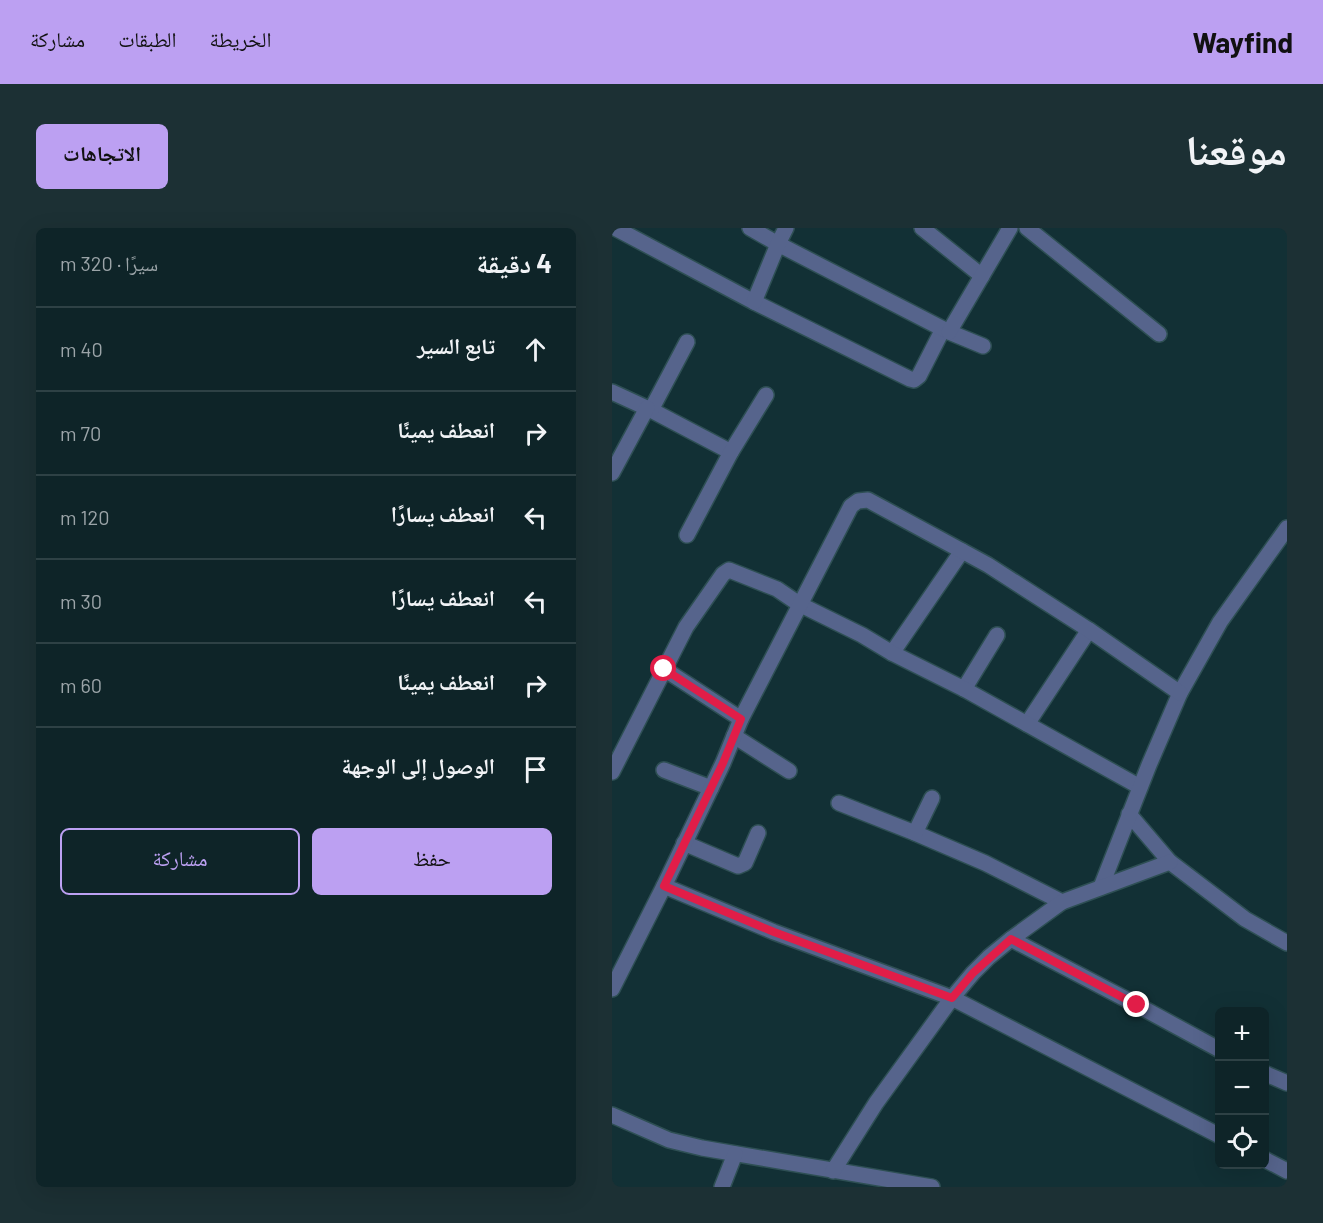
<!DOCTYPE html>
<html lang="ar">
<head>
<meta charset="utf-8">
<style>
	:root { --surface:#0e2428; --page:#1c3034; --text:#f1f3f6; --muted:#9ba4a8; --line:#2e4145; --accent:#bca0f2 }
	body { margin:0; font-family:Barlow,"Noto Naskh Arabic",sans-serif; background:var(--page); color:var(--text); direction:rtl }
	.controls { position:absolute; right:18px; bottom:18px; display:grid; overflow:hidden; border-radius:9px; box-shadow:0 6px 24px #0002 }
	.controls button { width:54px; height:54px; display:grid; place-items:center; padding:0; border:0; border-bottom:2px solid var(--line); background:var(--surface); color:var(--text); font:30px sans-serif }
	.stop { position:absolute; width:18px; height:18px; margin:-14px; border:4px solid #e11d48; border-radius:50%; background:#fff }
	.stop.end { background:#e11d48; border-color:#fff; box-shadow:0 2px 6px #0008 }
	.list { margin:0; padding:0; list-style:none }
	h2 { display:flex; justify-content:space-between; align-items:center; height:78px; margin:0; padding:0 24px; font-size:26px }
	h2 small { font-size:20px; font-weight:400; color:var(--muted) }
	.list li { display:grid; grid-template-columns:39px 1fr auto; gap:18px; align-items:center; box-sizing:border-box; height:84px; padding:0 24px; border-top:2px solid var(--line) }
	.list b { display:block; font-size:22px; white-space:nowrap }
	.list em { font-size:20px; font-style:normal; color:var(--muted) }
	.actions { display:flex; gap:12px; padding:18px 24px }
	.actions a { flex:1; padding:14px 0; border:2px solid var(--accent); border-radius:9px; text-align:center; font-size:21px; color:var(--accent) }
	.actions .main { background:var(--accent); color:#111 }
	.icon { flex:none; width:33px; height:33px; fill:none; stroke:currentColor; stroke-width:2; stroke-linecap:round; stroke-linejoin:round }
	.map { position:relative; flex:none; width:675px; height:959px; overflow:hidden; direction:ltr; border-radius:9px }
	header { display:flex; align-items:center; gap:36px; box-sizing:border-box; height:84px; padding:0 30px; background:var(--accent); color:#111 }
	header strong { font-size:28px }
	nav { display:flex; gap:33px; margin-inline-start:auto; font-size:21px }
	.intro { display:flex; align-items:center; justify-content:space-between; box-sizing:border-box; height:144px; padding:0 36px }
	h1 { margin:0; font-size:42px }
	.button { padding:15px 27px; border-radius:9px; background:var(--accent); color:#111; font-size:21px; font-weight:700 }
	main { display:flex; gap:36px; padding:0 36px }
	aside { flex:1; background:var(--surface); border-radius:9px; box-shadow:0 6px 24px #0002 }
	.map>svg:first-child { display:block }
</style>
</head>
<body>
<header>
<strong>Wayfind</strong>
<nav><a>الخريطة</a><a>الطبقات</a><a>مشاركة</a></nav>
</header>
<div class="intro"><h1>موقعنا</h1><a class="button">الاتجاهات</a></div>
<main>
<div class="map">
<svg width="675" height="959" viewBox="0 0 675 959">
	<rect width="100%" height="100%" fill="#123035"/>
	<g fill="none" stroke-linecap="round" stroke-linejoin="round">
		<defs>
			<g id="street">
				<path d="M3,0L142,74L298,151L302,152L307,148L331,101"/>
				<path d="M138,0L166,16L337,104L371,118"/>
				<path d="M310,0L370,48"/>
				<path d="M415,0L547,106"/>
				<path d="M142,74L166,16L174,0"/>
				<path d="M337,104L398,0"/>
				<path d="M0,164L39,182L119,224"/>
				<path d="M39,182L75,114"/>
				<path d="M0,245L35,180"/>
				<path d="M75,307L119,224L154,167"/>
				<path d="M280,425L350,323"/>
				<path d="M52,441L129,491"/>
				<path d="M352,461L385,407"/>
				<path d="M415,496L477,402"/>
				<path d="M122,508L177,543"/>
				<path d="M52,542L99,560"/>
				<path d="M0,544L74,399L111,346L117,342L165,361L187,376L250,407L280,425L352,461L528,559"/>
				<path d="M227,575L303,605L373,635L450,674"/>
				<path d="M517,586L558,634L633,691L675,715"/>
				<path d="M303,605L320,570"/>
				<path d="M72,615L126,638L133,635L146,605"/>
				<path d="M52,658L162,704L340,770L608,908"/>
				<path d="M489,659L537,537L568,465L608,394L675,300"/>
				<path d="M399,711L525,777L608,822"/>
				<path d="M0,761L52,658L111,535L129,491L239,278L246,273L256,272L376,337L477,402L568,465"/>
				<path d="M652,845L675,855"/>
				<path d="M0,887L57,912L90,920L320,959"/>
				<path d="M652,931L675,943"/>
				<path d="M221,943L264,875L340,770L361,745L377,729L399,711L450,674L558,634"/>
				<path d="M110,959L123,926"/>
			</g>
		</defs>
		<!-- street casing -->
		<use href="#street" stroke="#2e4f54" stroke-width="18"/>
		<!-- street -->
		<use href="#street" stroke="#56648c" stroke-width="15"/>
	</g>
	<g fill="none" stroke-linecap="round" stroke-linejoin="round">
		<!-- route -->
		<path stroke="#e11d48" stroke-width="8" d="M52,441L129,491L111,535L52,658L162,704L340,770L361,745L399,711L525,777"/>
	</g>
</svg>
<div class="controls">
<button>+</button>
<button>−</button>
<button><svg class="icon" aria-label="locate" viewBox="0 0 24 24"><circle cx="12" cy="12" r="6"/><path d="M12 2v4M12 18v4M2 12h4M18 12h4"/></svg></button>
</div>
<div class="stop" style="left:52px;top:441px"></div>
<div class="stop end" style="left:525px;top:777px"></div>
</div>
<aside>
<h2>4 دقيقة<small>سيرًا · 320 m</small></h2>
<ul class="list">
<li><svg class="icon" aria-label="ahead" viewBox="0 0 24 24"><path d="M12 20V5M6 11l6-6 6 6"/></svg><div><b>تابع السير</b></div><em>40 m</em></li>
<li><svg class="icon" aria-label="right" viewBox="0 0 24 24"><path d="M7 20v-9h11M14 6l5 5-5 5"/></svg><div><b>انعطف يمينًا</b></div><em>70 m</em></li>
<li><svg class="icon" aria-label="left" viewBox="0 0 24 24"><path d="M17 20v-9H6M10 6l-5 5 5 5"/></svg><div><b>انعطف يسارًا</b></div><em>120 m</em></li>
<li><svg class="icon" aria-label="left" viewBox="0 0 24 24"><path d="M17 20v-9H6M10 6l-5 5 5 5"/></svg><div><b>انعطف يسارًا</b></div><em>30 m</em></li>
<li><svg class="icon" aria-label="right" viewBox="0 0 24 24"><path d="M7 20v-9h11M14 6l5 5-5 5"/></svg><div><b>انعطف يمينًا</b></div><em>60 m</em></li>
<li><svg class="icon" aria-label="arrive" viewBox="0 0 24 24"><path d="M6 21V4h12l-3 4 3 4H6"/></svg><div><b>الوصول إلى الوجهة</b></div></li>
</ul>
<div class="actions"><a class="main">حفظ</a><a>مشاركة</a></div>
</aside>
</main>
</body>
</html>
